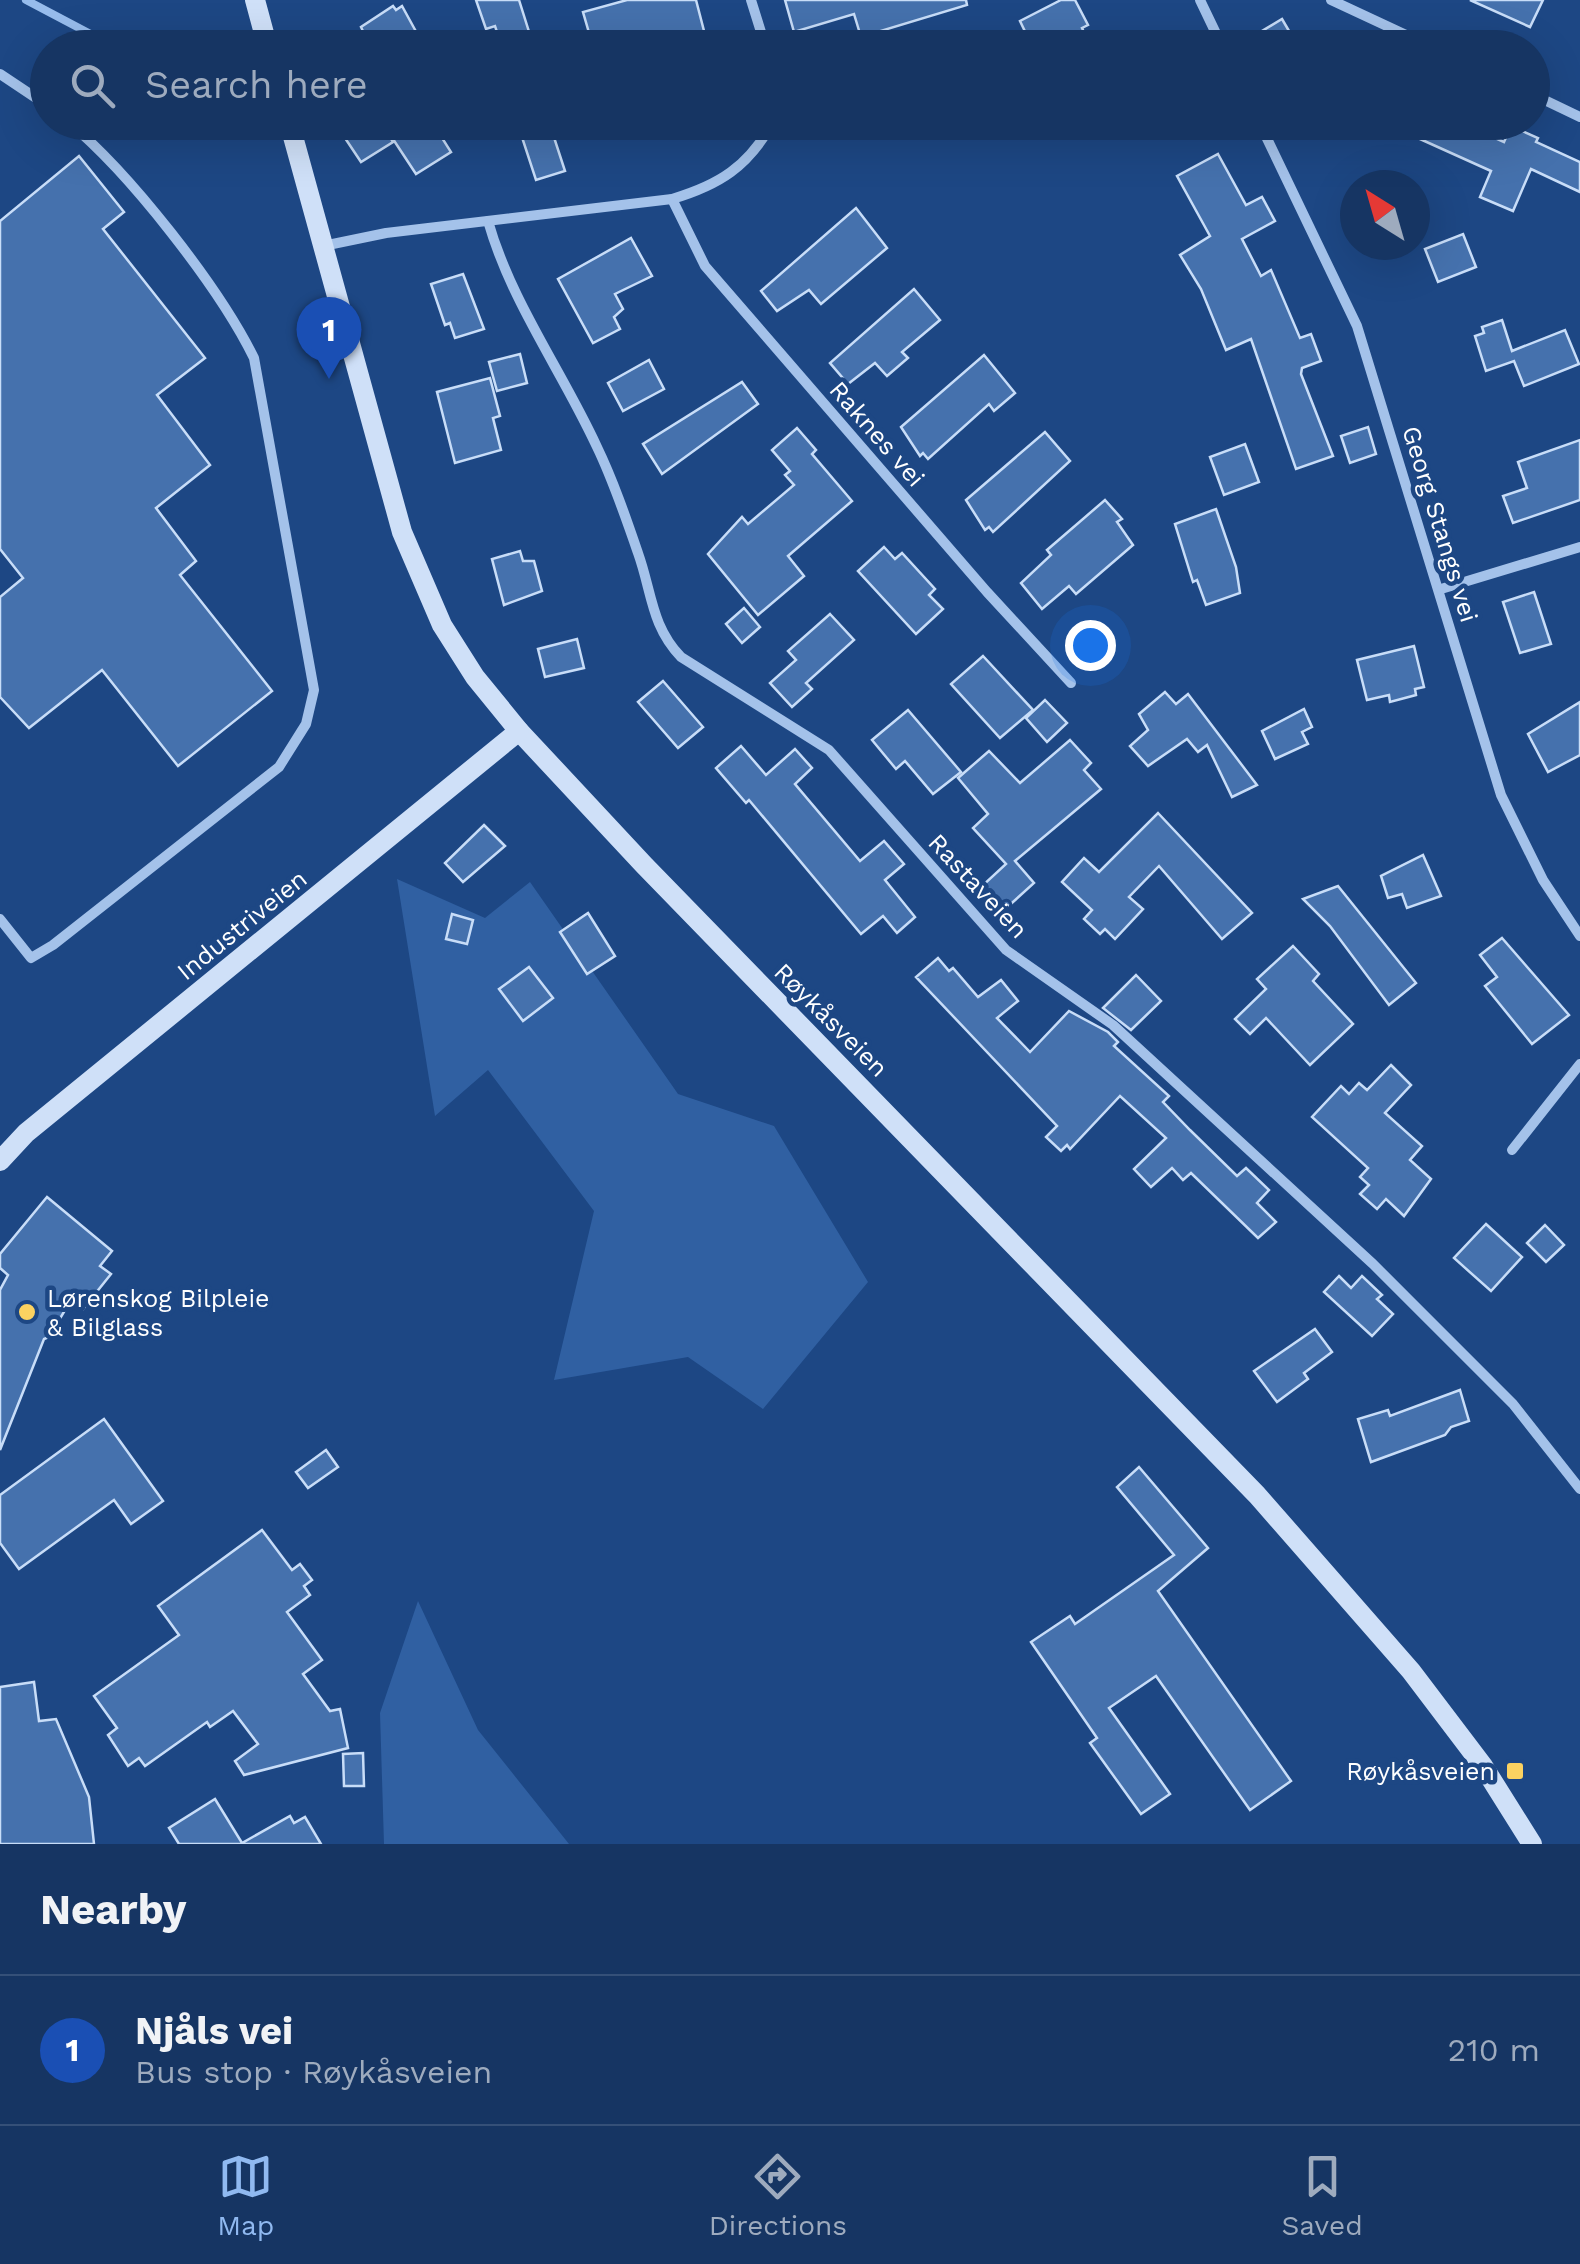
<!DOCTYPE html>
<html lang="en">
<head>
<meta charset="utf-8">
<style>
	:root { --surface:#163563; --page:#23406c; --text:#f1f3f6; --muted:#9eabbe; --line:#355078; --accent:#90b9f0 }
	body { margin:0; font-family:"Work Sans",sans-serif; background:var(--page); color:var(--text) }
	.compass { position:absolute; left:1340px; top:170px; width:90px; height:90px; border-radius:50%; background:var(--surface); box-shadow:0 10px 40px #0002; rotate:323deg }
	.you { position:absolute; left:1090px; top:645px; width:35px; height:35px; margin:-25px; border:8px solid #fff; border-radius:50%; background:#1a73e8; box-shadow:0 0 0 15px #1a73e833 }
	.badge { display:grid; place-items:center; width:65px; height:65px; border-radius:50%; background:var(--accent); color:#fff; font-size:32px; font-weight:700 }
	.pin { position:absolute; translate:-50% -82px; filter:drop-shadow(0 2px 5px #0008) }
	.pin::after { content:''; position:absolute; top:52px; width:35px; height:30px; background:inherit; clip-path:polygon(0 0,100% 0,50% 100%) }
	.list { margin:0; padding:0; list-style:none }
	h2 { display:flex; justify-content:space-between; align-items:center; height:130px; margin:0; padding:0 40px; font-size:42px }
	h2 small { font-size:32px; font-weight:400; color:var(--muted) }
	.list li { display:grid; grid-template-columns:65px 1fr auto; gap:30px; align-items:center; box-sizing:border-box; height:150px; padding:0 40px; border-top:2px solid var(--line) }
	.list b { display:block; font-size:38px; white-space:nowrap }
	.list p { margin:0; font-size:32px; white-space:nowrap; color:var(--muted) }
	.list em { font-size:32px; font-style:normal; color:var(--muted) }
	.icon { flex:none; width:55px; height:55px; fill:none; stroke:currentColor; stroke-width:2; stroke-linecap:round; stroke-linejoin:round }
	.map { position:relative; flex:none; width:1580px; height:1844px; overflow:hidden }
	.search { position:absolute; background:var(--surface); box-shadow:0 10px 40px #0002; left:30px; right:30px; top:30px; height:110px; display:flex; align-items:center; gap:25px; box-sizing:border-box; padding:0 35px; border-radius:55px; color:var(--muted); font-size:38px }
	.sheet { height:280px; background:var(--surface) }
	nav { display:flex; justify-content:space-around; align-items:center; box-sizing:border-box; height:140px; border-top:2px solid var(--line); background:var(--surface); font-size:28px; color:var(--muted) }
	nav a { display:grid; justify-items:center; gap:5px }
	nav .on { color:var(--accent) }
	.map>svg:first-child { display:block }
</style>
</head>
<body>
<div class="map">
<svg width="1580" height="1844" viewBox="0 0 1580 1844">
	<rect width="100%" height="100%" fill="#1d4784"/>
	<!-- green -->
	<g fill="#3060a2">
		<path d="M397,879L485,918L530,882L678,1094L774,1126L868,1282L763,1409L688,1357L554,1380L594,1211L488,1070L435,1116Z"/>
		<path d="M418,1601L478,1730L569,1844H384L380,1713Z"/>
	</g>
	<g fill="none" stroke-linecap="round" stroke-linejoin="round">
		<!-- stream -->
		<path stroke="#97bcec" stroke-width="8" d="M26,0L117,48"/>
	</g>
	<!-- building -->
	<g fill="#4571ad" stroke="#c8ddf8" stroke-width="2.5">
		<path d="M476,0H519L530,35L501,44L495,26L486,29Z"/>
		<path d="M627,0H696L704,31L643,48H614L611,38L592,43L583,12Z"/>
		<path d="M785,0H966L967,5L861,37L854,14L794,32Z"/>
		<path d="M1061,0H1075L1088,25L1082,28L1089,42L1078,48H1033L1020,21Z"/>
		<path d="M1470,0H1543L1530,27Z"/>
		<path d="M393,6L396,10L402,6L425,48H371L361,27Z"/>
		<path d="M1282,19L1299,48H1265L1257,34Z"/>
		<path d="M369,122H381L393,142L361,162L345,138Z"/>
		<path d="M412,122H432L451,152L416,174L391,136Z"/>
		<path d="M517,122H549L565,171L536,180Z"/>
		<path d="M1427,122H1460L1504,142L1511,126L1538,138L1536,142L1580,162V192L1531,169L1513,211L1480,197L1491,171L1420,139Z"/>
		<path d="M1218,154L1246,205L1262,197L1275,221L1242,239L1261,276L1271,270L1300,338L1311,334L1321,361L1302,368L1301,374L1333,456L1296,469L1251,339L1226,350L1201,289L1180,255L1210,236L1177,176Z"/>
		<path d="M79,156L124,212L103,229L205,358L157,395L210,465L156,508L196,561L180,575L272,691L178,766L102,670L29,728L0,697V597L23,578L0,549V221Z"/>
		<path d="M856,208L887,248L821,304L809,290L777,311L761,291Z"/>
		<path d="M1463,234L1476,267L1438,282L1425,249Z"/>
		<path d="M631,238L652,276L615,294L623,309L614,317L620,329L593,343L558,279Z"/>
		<path d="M463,274L484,329L455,338L450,323L445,325L431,284Z"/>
		<path d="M914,289L940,320L902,352L908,358L887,376L875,363L848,384L830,363Z"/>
		<path d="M1502,320L1512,351L1565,330L1579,364L1524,386L1514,361L1486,371L1475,336L1484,333L1482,327Z"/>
		<path d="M520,354L527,383L497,391L489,362Z"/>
		<path d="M984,355L1015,393L994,411L989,404L928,459L923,453L920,456L901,427Z"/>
		<path d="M649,360L664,389L623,411L608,383Z"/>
		<path d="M490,378L500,416L493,418L501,450L455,463L437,392Z"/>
		<path d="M742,382L758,404L662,474L643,444Z"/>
		<path d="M1368,427L1376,454L1350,463L1341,436Z"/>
		<path d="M797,428L816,450L812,454L852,501L788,556L804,576L758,615L708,554L742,517L748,524L794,485L785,475L790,471L772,450Z"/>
		<path d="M1045,432L1070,461L993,532L989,527L985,530L966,500Z"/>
		<path d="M1580,440V500L1513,523L1503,496L1527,488L1518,462Z"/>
		<path d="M1245,444L1259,482L1224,495L1210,457Z"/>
		<path d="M1105,500L1122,519L1117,522L1133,545L1076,594L1069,586L1042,609L1021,583L1051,555L1047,550Z"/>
		<path d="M1216,509L1236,567L1240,593L1206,605L1197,580L1193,582L1175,524Z"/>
		<path d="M884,547L895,559L902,553L935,589L929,595L943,609L916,634L858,571Z"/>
		<path d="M520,551L523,561H534L542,591L504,605L492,559Z"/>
		<path d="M1534,592L1551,644L1520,653L1503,602Z"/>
		<path d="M744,608L760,627L742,643L726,624Z"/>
		<path d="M830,614L854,640L806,683L812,689L792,707L770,683L796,660L788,651Z"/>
		<path d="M577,639L584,668L545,677L538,649Z"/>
		<path d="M1414,646L1424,687L1415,689L1416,695L1390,702L1389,695L1367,700L1357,660Z"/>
		<path d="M983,656L1033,710L1000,738L951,684Z"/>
		<path d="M663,681L703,727L678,748L638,702Z"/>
		<path d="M1165,692L1176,704L1188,694L1257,785L1232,797L1207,745L1198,752L1187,739L1148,766L1130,746L1148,730L1139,714Z"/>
		<path d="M1045,700L1067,723L1047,742L1026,718Z"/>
		<path d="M1580,702V755L1548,772L1528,734Z"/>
		<path d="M1304,709L1312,727L1302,732L1308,744L1275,759L1262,731Z"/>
		<path d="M908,710L961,772L933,794L905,761L896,769L872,740Z"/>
		<path d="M1070,740L1091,763L1084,770L1101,789L1015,861L1034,883L1003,911L981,887L1006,864L973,828L988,814L958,778L989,751L1020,783Z"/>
		<path d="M741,746L766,775L795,749L812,768L795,784L860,861L884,841L904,864L885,880L915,917L897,933L883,916L861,934L749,800L746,803L716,768Z"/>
		<path d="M1158,813L1252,913L1222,939L1159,866L1129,897L1143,909L1115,939L1105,929L1100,934L1084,919L1092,910L1062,882L1084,858L1099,872Z"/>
		<path d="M484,825L505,846L463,882L445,863Z"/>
		<path d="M1423,855L1441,896L1407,908L1402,894L1388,898L1381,876Z"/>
		<path d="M1338,886L1416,983L1389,1005L1330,926L1303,899Z"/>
		<path d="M588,913L615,956L587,974L560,932Z"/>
		<path d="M452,914L473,920L467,944L446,939Z"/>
		<path d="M1502,938L1569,1015L1532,1044L1485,986L1497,977L1480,955Z"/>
		<path d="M1293,946L1319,974L1313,981L1353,1024L1310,1065L1266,1018L1250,1034L1235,1019L1266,989L1257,979Z"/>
		<path d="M938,958L949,971L953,968L978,997L1001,980L1018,1001L997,1018L1030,1052L1069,1011L1108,1032L1118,1042L1114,1046L1169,1096L1163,1102L1190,1130L1237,1176L1246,1168L1269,1190L1257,1203L1276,1222L1258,1238L1191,1173L1183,1180L1172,1168L1151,1187L1134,1169L1166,1138L1120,1096L1070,1149L1067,1145L1061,1151L1046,1137L1057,1126L916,977Z"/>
		<path d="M529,967L553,998L523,1021L499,989Z"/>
		<path d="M1136,975L1161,1001L1131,1030L1103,1008Z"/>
		<path d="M1391,1065L1411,1085L1385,1113L1422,1146L1410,1160L1431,1179L1404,1216L1386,1199L1377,1209L1360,1194L1369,1185L1360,1177L1368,1168L1312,1117L1341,1086L1349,1094L1359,1083L1367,1090Z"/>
		<path d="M47,1197L112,1251L100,1266L111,1274L83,1309L71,1300L49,1337L44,1339L0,1450V1290L8,1275L0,1268V1254Z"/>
		<path d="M1486,1224L1522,1257L1491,1291L1454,1258Z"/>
		<path d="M1545,1225L1564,1245L1546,1262L1527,1243Z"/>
		<path d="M1339,1276L1351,1288L1362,1276L1382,1295L1377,1299L1393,1314L1372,1336L1324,1292Z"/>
		<path d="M1315,1329L1332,1352L1304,1373L1308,1379L1277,1402L1254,1371Z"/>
		<path d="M1460,1390L1469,1421L1451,1427L1445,1435L1371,1462L1358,1419L1388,1410L1390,1416Z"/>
		<path d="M104,1419L163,1501L131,1524L114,1500L19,1569L0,1543V1495Z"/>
		<path d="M326,1450L338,1467L308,1488L296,1472Z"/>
		<path d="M1139,1467L1208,1548L1158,1591L1291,1781L1250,1810L1156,1676L1109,1708L1170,1794L1141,1814L1090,1743L1097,1738L1031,1642L1070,1616L1075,1624L1174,1555L1117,1487Z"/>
		<path d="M262,1530L292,1570L300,1564L312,1580L304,1586L310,1595L287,1612L322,1660L303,1674L330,1711L340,1709L348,1748L244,1775L235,1761L258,1744L233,1711L210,1727L207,1722L145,1766L139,1758L128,1766L108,1735L117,1728L94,1696L179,1635L158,1606Z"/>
		<path d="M34,1682L39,1721L56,1719L89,1797L94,1844H0V1687Z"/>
		<path d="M363,1753L364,1786H344L343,1754Z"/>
		<path d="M215,1799L242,1843L290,1816L294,1823L305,1817L321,1844H179L169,1828Z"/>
	</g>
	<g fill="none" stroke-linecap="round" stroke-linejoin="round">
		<!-- street -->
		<g stroke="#a4c2ea" stroke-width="10">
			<path d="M751,0L766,48"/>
			<path d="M1200,0L1223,48"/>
			<path d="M1331,0L1434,48"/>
			<path d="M0,74L48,106"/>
			<path d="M1532,94L1580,117"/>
			<path d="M1259,122L1357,326L1501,795L1543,880L1580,936"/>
			<path d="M672,199L705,266L987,592L1071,683"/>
			<path d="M488,221C511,302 562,371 597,447C613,480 626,518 638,553C652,592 651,626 681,657L829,750L1006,950L1113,1025L1373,1264L1513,1404L1580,1489"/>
			<path d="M323,246L386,233L672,199C719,185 748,167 773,122"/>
			<path d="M1441,589L1580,547"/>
			<path d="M0,919L31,958L53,945L279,767L306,724L314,690L254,358C219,287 129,172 68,122"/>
			<path d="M1512,1150L1580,1064"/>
		</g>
		<!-- secondary -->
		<g stroke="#cfe0f8" stroke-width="20">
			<path d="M255,0L268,48"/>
			<path d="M289,122L402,532L442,625L475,677L519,731L644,865L1257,1495L1411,1671L1483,1766L1532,1844"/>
			<path d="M0,1161L26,1133L519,731"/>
		</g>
	</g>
	<!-- markers -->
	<g fill="#fbd261" stroke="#1d4784" stroke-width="4">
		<circle cx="27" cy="1312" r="10"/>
		<rect x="1505" y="1761" width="20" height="20" rx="5"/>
	</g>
	<g text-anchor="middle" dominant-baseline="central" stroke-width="9" stroke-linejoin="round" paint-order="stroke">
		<!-- street labels -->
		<g font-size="25" fill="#fff" stroke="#1d4784">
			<text transform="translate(877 434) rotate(49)">Raknes vei</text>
			<text transform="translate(1440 524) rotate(73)">Georg Stangs vei</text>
			<text transform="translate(978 886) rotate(47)">Rastaveien</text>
			<text transform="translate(242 925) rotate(-39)">Industriveien</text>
			<text transform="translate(831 1020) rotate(45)">Røykåsveien</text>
		</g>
		<!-- poi labels -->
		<g font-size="25" fill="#fff" stroke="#1d4784" text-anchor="start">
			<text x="47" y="1298">Lørenskog Bilpleie<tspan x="47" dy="29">&amp; Bilglass</tspan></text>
			<text x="1495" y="1771" text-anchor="end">Røykåsveien</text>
		</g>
	</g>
</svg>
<svg class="compass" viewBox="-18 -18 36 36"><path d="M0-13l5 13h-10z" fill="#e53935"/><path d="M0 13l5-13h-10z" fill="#9eabbe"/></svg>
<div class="you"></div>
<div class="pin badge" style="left:329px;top:379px;background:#1a4fb4">1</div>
<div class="search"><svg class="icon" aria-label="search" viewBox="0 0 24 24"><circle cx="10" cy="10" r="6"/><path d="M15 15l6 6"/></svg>Search here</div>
</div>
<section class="sheet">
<h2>Nearby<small></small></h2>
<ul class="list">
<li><span class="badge" style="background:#1a4fb4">1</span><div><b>Njåls vei</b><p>Bus stop · Røykåsveien</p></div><em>210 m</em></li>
</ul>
</section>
<nav>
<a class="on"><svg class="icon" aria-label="map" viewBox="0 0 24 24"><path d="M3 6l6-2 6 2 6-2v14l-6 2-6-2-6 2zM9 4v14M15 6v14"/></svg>Map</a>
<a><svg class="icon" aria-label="directions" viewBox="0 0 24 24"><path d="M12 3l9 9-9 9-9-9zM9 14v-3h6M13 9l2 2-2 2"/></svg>Directions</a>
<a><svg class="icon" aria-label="saved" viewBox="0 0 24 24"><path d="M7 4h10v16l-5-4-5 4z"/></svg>Saved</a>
</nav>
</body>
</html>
